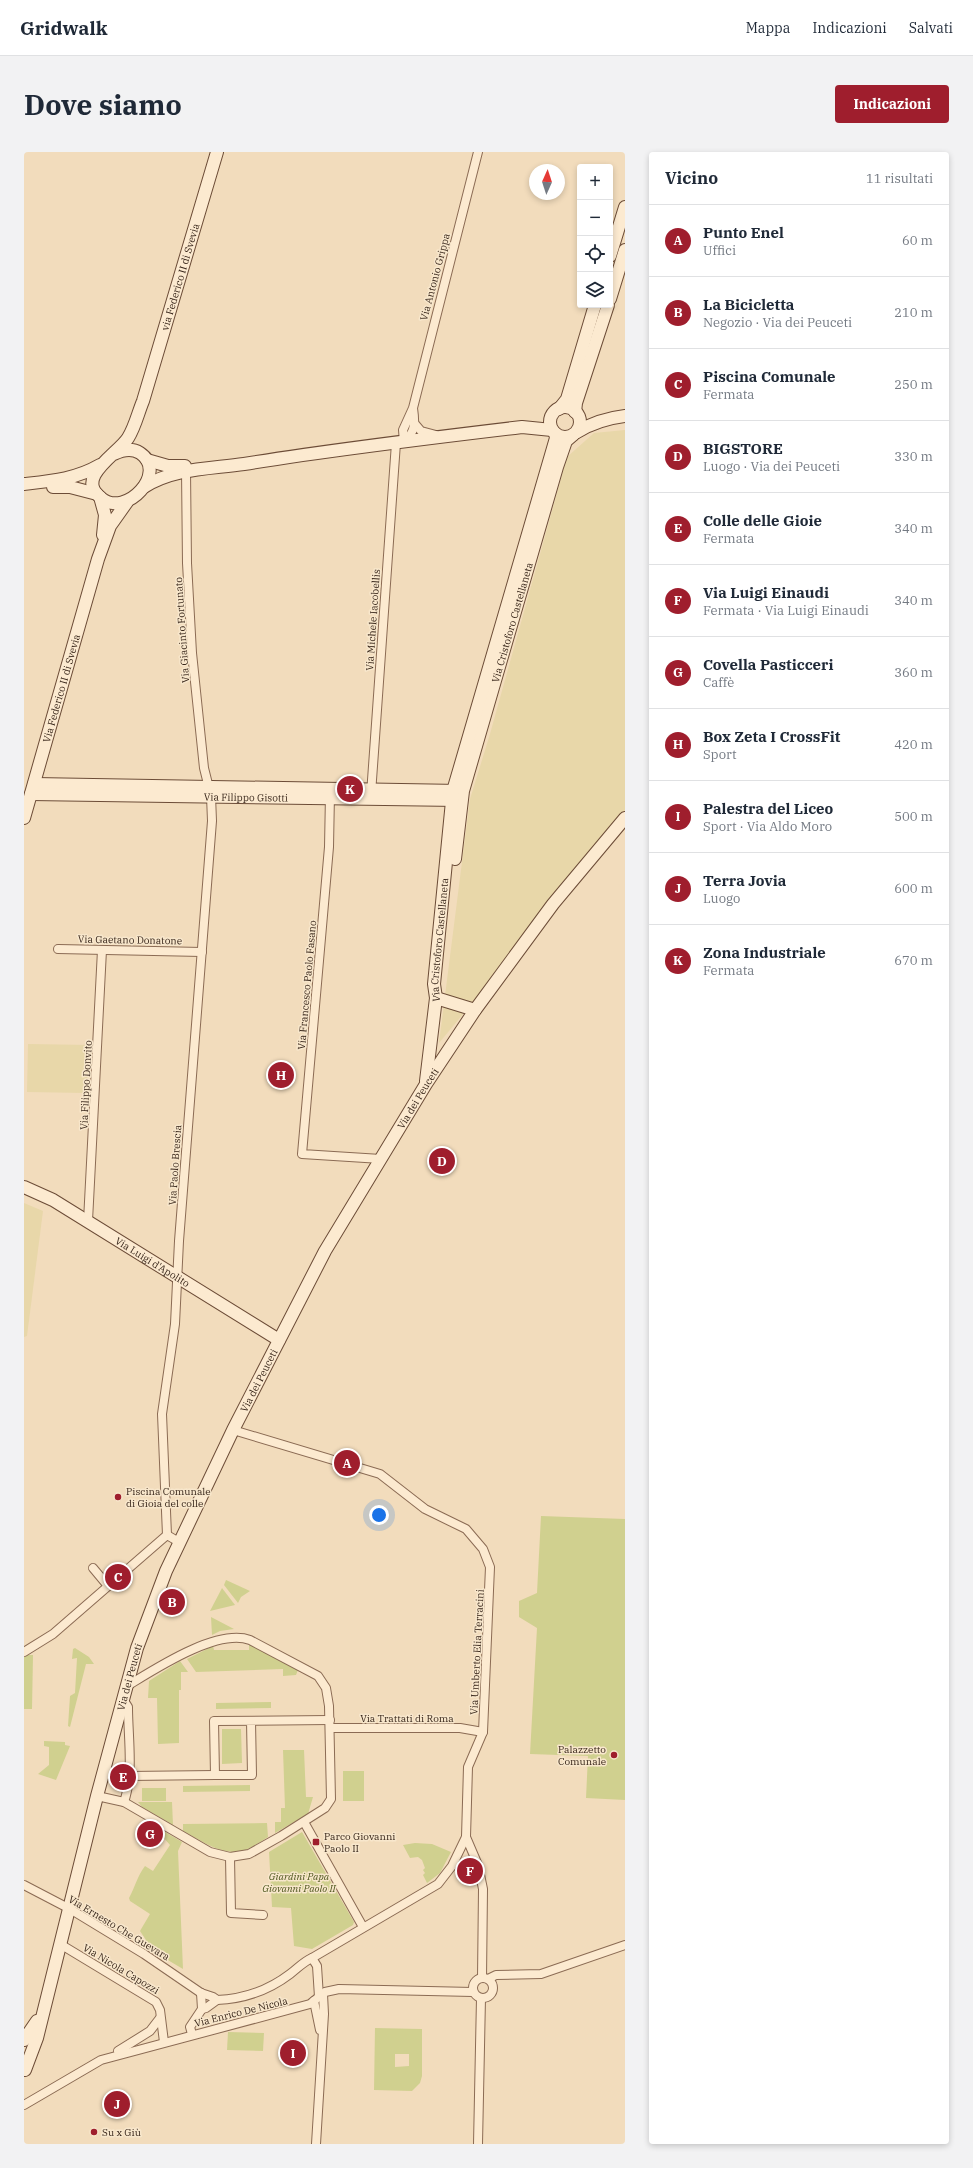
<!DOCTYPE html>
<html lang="it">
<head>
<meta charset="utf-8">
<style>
	:root { --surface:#fff; --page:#f2f2f3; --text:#1f2937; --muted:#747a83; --line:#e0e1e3; --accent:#9f1e2d }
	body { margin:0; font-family:"IBM Plex Serif",serif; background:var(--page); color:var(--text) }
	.controls { position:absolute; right:12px; top:12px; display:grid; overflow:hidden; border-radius:4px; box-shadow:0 2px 6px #0003 }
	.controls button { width:36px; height:36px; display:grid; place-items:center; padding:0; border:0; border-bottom:1px solid var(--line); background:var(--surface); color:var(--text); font:20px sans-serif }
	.compass { position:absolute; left:505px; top:12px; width:36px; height:36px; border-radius:50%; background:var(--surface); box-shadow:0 2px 6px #0003; rotate:3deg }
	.you { position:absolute; left:355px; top:1363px; width:14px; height:14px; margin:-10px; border:3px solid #fff; border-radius:50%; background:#1a73e8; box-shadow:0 0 0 6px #1a73e833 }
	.badge { display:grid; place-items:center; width:26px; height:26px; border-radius:50%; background:var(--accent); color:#fff; font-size:13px; font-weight:700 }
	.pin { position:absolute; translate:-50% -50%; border:2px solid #fff; box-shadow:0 1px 4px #0006 }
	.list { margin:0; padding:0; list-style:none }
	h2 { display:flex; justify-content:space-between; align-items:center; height:52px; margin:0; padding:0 16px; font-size:17px }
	h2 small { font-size:13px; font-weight:400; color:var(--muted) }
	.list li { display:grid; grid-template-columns:26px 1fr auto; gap:12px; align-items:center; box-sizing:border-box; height:72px; padding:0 16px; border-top:1px solid var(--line) }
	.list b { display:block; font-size:15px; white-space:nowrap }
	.list p { margin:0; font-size:13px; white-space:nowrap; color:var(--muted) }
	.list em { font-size:13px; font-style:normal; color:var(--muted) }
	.icon { flex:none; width:22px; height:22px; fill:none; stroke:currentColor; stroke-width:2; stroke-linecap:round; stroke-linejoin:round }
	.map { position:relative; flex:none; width:601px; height:1992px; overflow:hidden; border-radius:4px }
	header { display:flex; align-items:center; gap:24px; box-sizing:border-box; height:56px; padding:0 20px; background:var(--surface); border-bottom:1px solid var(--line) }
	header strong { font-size:19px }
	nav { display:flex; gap:22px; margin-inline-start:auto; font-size:14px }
	.intro { display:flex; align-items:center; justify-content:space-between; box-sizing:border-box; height:96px; padding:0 24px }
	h1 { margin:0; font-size:28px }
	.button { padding:10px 18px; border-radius:4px; background:var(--accent); color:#fff; font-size:14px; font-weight:700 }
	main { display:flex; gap:24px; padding:0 24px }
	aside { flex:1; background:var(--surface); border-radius:4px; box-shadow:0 2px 6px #0003 }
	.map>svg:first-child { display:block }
</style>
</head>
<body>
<header>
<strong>Gridwalk</strong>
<nav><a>Mappa</a><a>Indicazioni</a><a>Salvati</a></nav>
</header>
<div class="intro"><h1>Dove siamo</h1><a class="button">Indicazioni</a></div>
<main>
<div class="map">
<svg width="601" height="1992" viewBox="0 0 601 1992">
	<rect width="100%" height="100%" fill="#f2dcbc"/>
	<!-- farmland -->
	<g fill="#e8d7a9">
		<path d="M601,278V668L415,891L446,647L466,582L543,305L570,281Z"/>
		<path d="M4,892L68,893L61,941L3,940Z"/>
		<path d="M0,1051L19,1059L3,1184L0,1185Z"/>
	</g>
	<!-- green -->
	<g fill="#d0d08f" fill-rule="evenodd">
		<path d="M517,1364L601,1367V1648L562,1646L564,1604L506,1602L513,1476L495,1465V1449L513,1441Z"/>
		<path d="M202,1428L226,1439L217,1445L214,1451L200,1433Z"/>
		<path d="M198,1436L211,1453L186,1459Z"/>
		<path d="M187,1465L210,1477L196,1479L188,1483Z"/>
		<path d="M225,1492L274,1518L272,1523L259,1524V1517L172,1520L163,1507L189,1494L190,1498H225Z"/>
		<path d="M51,1496L65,1505L70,1512H62L46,1575L44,1574L46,1544L51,1541L53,1506L48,1507L49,1497Z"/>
		<path d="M3,1503H9L8,1557H0V1505Z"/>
		<path d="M156,1509L164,1520H157V1538H155V1591L134,1592L133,1546H124L125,1529Z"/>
		<path d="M247,1550V1556L192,1557V1551Z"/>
		<path d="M198,1577H217L218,1611L198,1612Z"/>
		<path d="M20,1589L41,1590V1593L46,1594L32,1628L14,1622L25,1613V1595L20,1594Z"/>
		<path d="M259,1598H280L282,1645H289L284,1662L251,1681V1670H257V1656H261Z"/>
		<rect x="319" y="1619" width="21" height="30"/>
		<path d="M226,1633V1639L159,1640V1634Z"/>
		<rect x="118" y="1636" width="24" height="13"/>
		<path d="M114,1650H148L149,1673L118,1655Z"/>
		<path d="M243,1671L244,1685C236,1690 228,1696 219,1699C198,1704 176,1688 159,1679V1672Z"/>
		<path d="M131,1674L158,1690L154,1699L159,1817L120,1794L122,1788L116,1779L126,1762L106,1749L105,1746C111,1735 113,1725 121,1714L129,1719L146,1693L139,1685L129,1679Z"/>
		<path d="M278,1680L330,1770L329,1773L288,1797L270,1794L267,1756L248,1755L245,1700Z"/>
		<path d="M391,1691L408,1692L427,1700L416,1721L403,1731L399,1723L401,1721L399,1718L401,1716L398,1708L394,1705L386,1706L379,1693Z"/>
		<path d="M351,1876L398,1877V1924L396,1931L388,1939L350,1938ZM371,1902H385V1914L371,1915Z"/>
		<path d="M204,1880L240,1881L239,1899L203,1898Z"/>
	</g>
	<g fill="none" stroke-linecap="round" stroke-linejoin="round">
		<defs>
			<g id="street">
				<path d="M389,256C391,270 392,280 380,290L379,278L389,256L454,0"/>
				<path d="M391,272L397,279L412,283"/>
				<path d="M306,642L305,695L278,1002L357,1007"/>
				<path d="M347,642L372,291"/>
				<path d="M34,797L178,800"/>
				<path d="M64,1069L78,798"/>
				<path d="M209,1278L356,1322L401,1357L442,1377L459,1397L466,1415L459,1580L444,1615L442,1685L428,1714L414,1732L288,1806"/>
				<path d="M143,1383L138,1262L151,1172L155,1089L188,669L187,644L180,616L168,501L163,411L162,319"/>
				<path d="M69,1416L84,1434"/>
				<path d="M0,1500L29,1482L143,1383L155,1390"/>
				<path d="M99,1547L104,1555C104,1586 110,1621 100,1650"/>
				<path d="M227,1569L228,1623H191L190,1569L306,1568"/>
				<path d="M306,1576H436L459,1580"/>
				<path d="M79,1620L105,1619"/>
				<path d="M105,1624L191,1623"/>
				<path d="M73,1644L100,1650L186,1700L206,1705L225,1702L257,1684L301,1656L307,1647L305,1554L302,1536L294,1524L226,1488C193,1476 131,1517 103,1534"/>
				<path d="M280,1670L339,1775"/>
				<path d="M442,1685L454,1713L459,1737L458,1826"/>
				<path d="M206,1705L207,1761L239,1763"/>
				<path d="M0,1733L46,1757L120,1802L177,1841"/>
				<path d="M36,1792L132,1850L136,1858L140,1890"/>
				<circle cx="459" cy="1836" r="10"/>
				<path d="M464,1827L472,1823L517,1822L601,1793"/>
				<path d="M177,1841L189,1845L193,1848C219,1847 245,1838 266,1822C274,1816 279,1810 288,1806L293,1814L295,1845"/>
				<path d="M290,1849L296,1878"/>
				<path d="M178,1857L182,1856L193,1848"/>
				<path d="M168,1882L166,1875L178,1857L177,1841"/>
				<path d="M94,1899L126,1879L136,1866"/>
				<path d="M0,1953L77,1908L286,1852L301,1840L315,1837L449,1840"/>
				<path d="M292,1992L300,1862L299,1842"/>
				<path d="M454,1992L457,1846"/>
			</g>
			<g id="secondary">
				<path d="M586,104L601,55"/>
				<path d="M586,147L601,98"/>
				<circle cx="541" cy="270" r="15"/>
				<path d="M535,257L543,247L571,153"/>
				<path d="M551,260L552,251L584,153"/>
				<path d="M553,280C568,271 584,266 601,264"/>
				<path id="s1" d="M90,302C98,298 108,296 116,301C145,320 102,367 77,346C50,325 94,302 104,286C111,275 114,261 119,249L193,0"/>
				<path d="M123,308L144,314H161"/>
				<path d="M0,332C28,329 52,327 76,313"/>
				<path d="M29,335H46L73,342"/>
				<path d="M120,335C150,316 186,317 220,312C312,297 405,286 498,275L528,278"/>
				<path d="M76,345L81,363L79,383"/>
				<path d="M10,632L436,639"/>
				<path id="s2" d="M7,642L435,648"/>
				<path id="s3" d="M0,666L74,407L86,374L103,350"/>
				<path id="s4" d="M431,707L439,639L533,315L542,289L549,283"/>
				<path d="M412,846L451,858"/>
				<path id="s5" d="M402,929L412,846L410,832L429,639L532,286L531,281"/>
				<path id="s6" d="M0,1035L29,1048L255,1188"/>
				<path d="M0,1888L13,1869"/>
				<path id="s7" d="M1,1918L13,1886L73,1644L113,1496L142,1419L209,1278L301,1099L402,932L451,858L529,752L601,666"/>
			</g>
		</defs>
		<!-- street casing -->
		<use href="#street" stroke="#8b6b54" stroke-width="10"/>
		<!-- secondary casing -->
		<use href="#secondary" stroke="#6c4c37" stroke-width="14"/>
		<!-- street -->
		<use href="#street" stroke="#fcead0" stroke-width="8"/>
		<!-- secondary -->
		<use href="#secondary" stroke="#fcead0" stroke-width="12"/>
	</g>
	<!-- markers -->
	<g fill="#9f1e2d" stroke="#f8e7cc" stroke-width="1.5">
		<circle cx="94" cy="1345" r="4"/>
		<circle cx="590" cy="1603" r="4"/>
		<rect x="288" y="1686" width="8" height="8" rx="2"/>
		<circle cx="70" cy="1980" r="4"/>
	</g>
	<g text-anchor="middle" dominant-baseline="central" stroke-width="3" stroke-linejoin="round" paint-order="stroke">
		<!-- street labels -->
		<g font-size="10" fill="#38261a" stroke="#f8e7cc">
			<text stroke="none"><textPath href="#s1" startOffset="361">via Federico II di Svevia</textPath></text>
			<text transform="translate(411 125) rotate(-75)">Via Antonio Grippa</text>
			<text transform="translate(349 468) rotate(-86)">Via Michele Iacobellis</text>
			<text stroke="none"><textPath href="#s4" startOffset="244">Via Cristoforo Castellaneta</textPath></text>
			<text transform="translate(158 478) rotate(-94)">Via Giacinto Fortunato</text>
			<text stroke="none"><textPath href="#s3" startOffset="135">Via Federico II di Svevia</textPath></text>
			<text stroke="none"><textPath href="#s2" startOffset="215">Via Filippo Gisotti</textPath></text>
			<text stroke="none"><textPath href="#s5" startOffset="142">Via Cristoforo Castellaneta</textPath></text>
			<text transform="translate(106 788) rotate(1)">Via Gaetano Donatone</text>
			<text transform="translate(283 833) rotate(-85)">Via Francesco Paolo Fasano</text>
			<text transform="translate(62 933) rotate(-87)">Via Filippo Donvito</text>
			<text stroke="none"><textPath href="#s7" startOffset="1055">Via dei Peuceti</textPath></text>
			<text transform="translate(151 1013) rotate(-86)">Via Paolo Brescia</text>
			<text stroke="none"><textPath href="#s6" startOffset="149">Via Luigi d'Apolito</textPath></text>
			<text stroke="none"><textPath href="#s7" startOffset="731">Via dei Peuceti</textPath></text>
			<text transform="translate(453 1500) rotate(-87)">Via Umberto Elia Terracini</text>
			<text stroke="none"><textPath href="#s7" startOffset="407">Via dei Peuceti</textPath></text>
			<text x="383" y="1566">Via Trattati di Roma</text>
			<text transform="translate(95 1776) rotate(31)">Via Ernesto Che Guevara</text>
			<text transform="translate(97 1817) rotate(31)">Via Nicola Capozzi</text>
			<text transform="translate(217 1860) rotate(-14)">Via Enrico De Nicola</text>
		</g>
		<!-- poi labels -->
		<g font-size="10" fill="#38261a" stroke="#f8e7cc" text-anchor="start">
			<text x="102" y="1339">Piscina Comunale<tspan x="102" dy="12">di Gioia del colle</tspan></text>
			<text x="582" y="1597" text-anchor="end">Palazzetto<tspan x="582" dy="12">Comunale</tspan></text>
			<text x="300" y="1684">Parco Giovanni<tspan x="300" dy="12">Paolo II</tspan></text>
			<text x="78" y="1980">Su x Giù</text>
		</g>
		<!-- park labels -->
		<g font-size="10" font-style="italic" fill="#4f571f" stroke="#f8e7cc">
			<text x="275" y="1724">Giardini Papa<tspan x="275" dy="12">Giovanni Paolo II</tspan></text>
		</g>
	</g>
</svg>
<div class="controls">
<button>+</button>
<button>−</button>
<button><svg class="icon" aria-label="locate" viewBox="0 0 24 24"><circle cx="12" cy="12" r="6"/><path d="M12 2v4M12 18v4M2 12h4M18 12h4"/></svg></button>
<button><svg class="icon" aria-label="layers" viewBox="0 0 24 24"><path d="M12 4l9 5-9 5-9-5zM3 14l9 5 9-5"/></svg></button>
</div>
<svg class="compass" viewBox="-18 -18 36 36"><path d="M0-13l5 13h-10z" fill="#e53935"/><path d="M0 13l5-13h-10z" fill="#747a83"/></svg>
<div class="you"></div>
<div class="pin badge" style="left:323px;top:1311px">A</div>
<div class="pin badge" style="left:148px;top:1450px">B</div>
<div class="pin badge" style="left:94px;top:1425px">C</div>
<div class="pin badge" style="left:418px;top:1009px">D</div>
<div class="pin badge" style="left:99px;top:1625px">E</div>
<div class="pin badge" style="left:446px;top:1719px">F</div>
<div class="pin badge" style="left:126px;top:1682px">G</div>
<div class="pin badge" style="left:257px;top:923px">H</div>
<div class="pin badge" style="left:269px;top:1901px">I</div>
<div class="pin badge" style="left:93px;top:1952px">J</div>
<div class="pin badge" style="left:326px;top:637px">K</div>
</div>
<aside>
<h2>Vicino<small>11 risultati</small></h2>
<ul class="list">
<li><span class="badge">A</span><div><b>Punto Enel</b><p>Uffici</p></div><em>60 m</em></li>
<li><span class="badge">B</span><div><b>La Bicicletta</b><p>Negozio · Via dei Peuceti</p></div><em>210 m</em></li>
<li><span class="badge">C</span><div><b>Piscina Comunale</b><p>Fermata</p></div><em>250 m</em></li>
<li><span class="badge">D</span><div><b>BIGSTORE</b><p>Luogo · Via dei Peuceti</p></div><em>330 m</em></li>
<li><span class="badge">E</span><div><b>Colle delle Gioie</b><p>Fermata</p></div><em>340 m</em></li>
<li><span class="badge">F</span><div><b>Via Luigi Einaudi</b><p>Fermata · Via Luigi Einaudi</p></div><em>340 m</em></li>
<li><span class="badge">G</span><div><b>Covella Pasticceri</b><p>Caffè</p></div><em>360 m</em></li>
<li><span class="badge">H</span><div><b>Box Zeta I CrossFit</b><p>Sport</p></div><em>420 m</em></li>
<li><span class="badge">I</span><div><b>Palestra del Liceo</b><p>Sport · Via Aldo Moro</p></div><em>500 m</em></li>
<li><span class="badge">J</span><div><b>Terra Jovia</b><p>Luogo</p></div><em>600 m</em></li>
<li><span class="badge">K</span><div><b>Zona Industriale</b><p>Fermata</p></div><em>670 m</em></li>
</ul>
</aside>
</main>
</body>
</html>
